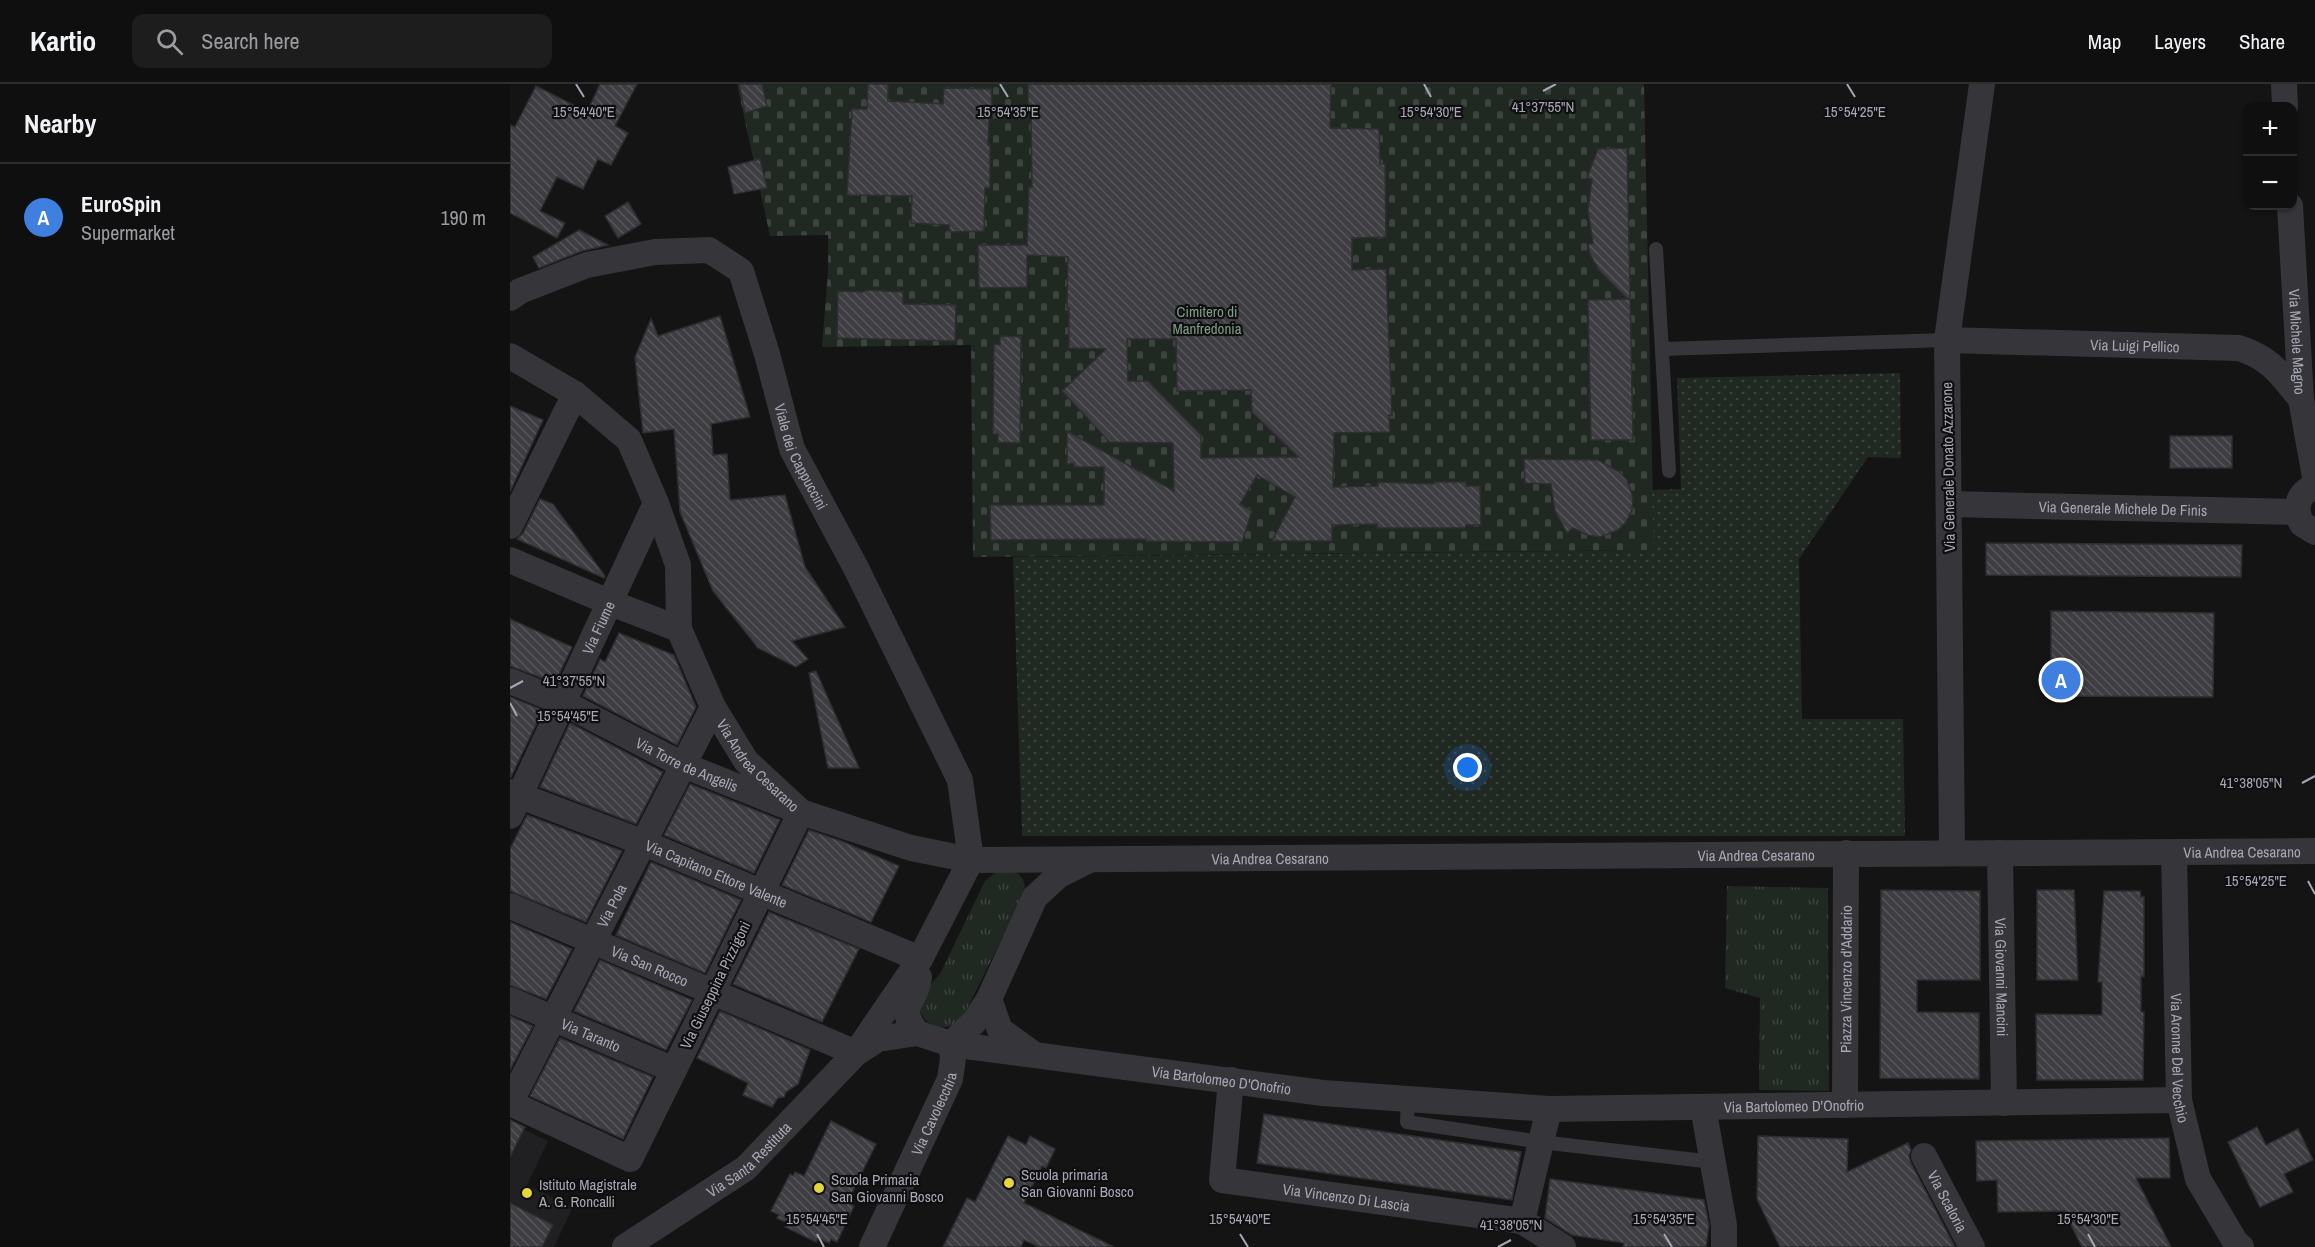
<!DOCTYPE html>
<html lang="en">
<head>
<meta charset="utf-8">
<style>
	:root { --surface:#0f0f10; --page:#1d1d1e; --text:#f1f3f6; --muted:#9b9c9f; --line:#2f2f30; --accent:#e5d73b }
	body { margin:0; font-family:"Archivo Narrow",sans-serif; background:var(--page); color:var(--text) }
	.controls { position:absolute; right:18px; top:18px; display:grid; overflow:hidden; border-radius:12px; box-shadow:0 2px 4px #0004 }
	.controls button { width:54px; height:54px; display:grid; place-items:center; padding:0; border:0; border-bottom:2px solid var(--line); background:var(--surface); color:var(--text); font:30px sans-serif }
	.you { position:absolute; left:958px; top:684px; width:21px; height:21px; margin:-15px; border:4px solid #fff; border-radius:50%; background:#1a73e8; box-shadow:0 0 0 9px #1a73e833 }
	.badge { display:grid; place-items:center; width:39px; height:39px; border-radius:50%; background:var(--accent); color:#fff; font-size:20px; font-weight:700 }
	.pin { position:absolute; translate:-50% -50%; border:3px solid #fff; box-shadow:0 2px 6px #0006 }
	.list { margin:0; padding:0; list-style:none }
	h2 { display:flex; justify-content:space-between; align-items:center; height:78px; margin:0; padding:0 24px; font-size:26px }
	h2 small { font-size:20px; font-weight:400; color:var(--muted) }
	.list li { display:grid; grid-template-columns:39px 1fr auto; gap:18px; align-items:center; box-sizing:border-box; height:108px; padding:0 24px; border-top:2px solid var(--line) }
	.list b { display:block; font-size:22px; white-space:nowrap }
	.list p { margin:0; font-size:20px; white-space:nowrap; color:var(--muted) }
	.list em { font-size:20px; font-style:normal; color:var(--muted) }
	.icon { flex:none; width:33px; height:33px; fill:none; stroke:currentColor; stroke-width:2; stroke-linecap:round; stroke-linejoin:round }
	.map { position:relative; flex:none; width:1805px; height:1163px; overflow:hidden }
	header { display:flex; align-items:center; gap:36px; box-sizing:border-box; height:84px; padding:0 30px; background:var(--surface); border-bottom:2px solid var(--line) }
	header strong { font-size:28px }
	nav { display:flex; gap:33px; margin-inline-start:auto; font-size:21px }
	.search { width:420px; height:54px; background:var(--page); display:flex; align-items:center; gap:15px; box-sizing:border-box; padding:0 21px; border-radius:12px; color:var(--muted); font-size:22px }
	main { display:flex }
	aside { flex:1; background:var(--surface) }
	.map>svg:first-child { display:block }
</style>
</head>
<body>
<header>
<strong>Kartio</strong>
<div class="search"><svg class="icon" aria-label="search" viewBox="0 0 24 24"><circle cx="10" cy="10" r="6"/><path d="M15 15l6 6"/></svg>Search here</div>
<nav><a>Map</a><a>Layers</a><a>Share</a></nav>
</header>
<main>
<aside>
<h2>Nearby<small></small></h2>
<ul class="list">
<li><span class="badge" style="background:#3f7fe0">A</span><div><b>EuroSpin</b><p>Supermarket</p></div><em>190 m</em></li>
</ul>
</aside>
<div class="map">
<svg width="1805" height="1163" viewBox="0 0 1805 1163">
	<defs>
		<pattern id="grass-tufts" width="24" height="20" patternUnits="userSpaceOnUse" patternTransform="scale(1.5)"><rect width="24" height="20" fill="#202822"/><path d="M3 7l-1-3M5 7V3M7 7l1-3M15 17l-1-3M17 17v-4M19 17l1-3" fill="none" stroke="#3d4440"/></pattern>
		<pattern id="cemetery-stones" width="16" height="16" patternUnits="userSpaceOnUse" patternTransform="scale(1.5)"><rect width="16" height="16" fill="#202822"/><path d="M2 7V4a2 2 0 0 1 4 0v3zM10 15v-3a2 2 0 0 1 4 0v3z" fill="#3d4440"/></pattern>
		<pattern id="park-dots" width="8" height="8" patternUnits="userSpaceOnUse" patternTransform="scale(1.5)"><rect width="8" height="8" fill="#202822"/><path d="M2 2h.1M6 6h.1" fill="none" stroke="#3d4440" stroke-width="1.8" stroke-linecap="round"/></pattern>
		<pattern id="building-back-hatch" width="6" height="6" patternUnits="userSpaceOnUse" patternTransform="scale(1.5)"><rect width="6" height="6" fill="#3e3e42"/><path d="M-1 5l2 2M0 0l6 6M5-1l2 2" fill="none" stroke="#57575b"/></pattern>
	</defs>
	<rect width="100%" height="100%" fill="#141415"/>
	<!-- built -->
	<path fill="#202022" d="M0,1039L38,1057L17,1101L63,1123L44,1163H0Z"/>
	<!-- grass -->
	<g fill="url(#grass-tufts)">
		<path d="M498,785C511,790 517,796 514,810L453,933L443,942L430,944L416,937L409,926L411,911L430,890L475,797L486,788Z"/>
		<path d="M1217,802L1318,804L1319,1007L1249,1006L1250,914L1215,904Z"/>
	</g>
	<!-- cemetery -->
	<path fill="url(#cemetery-stones)" d="M227,0H1134L1144,466L463,473L461,261L312,263L318,187V151L260,152Z"/>
	<!-- park -->
	<path fill="url(#park-dots)" d="M1390,289L1391,374L1358,373L1289,475L1292,635H1393L1395,752H512L503,473L1144,466L1142,406L1171,405L1167,294Z"/>
	<!-- building -->
	<g fill="url(#building-back-hatch)" stroke="#2e2e31" stroke-width="1.5" fill-rule="evenodd">
		<path d="M90,0H127L105,42L118,49L101,81L88,75L73,105L47,93L30,127L55,139L47,154L0,129V41L5,43L26,2L77,28Z"/>
		<path d="M229,0H252L257,22L235,29Z"/>
		<path d="M358,0H378V17L433,20L434,4L481,5L483,30L479,35L478,61H480V104H475L474,147L440,148L439,141L401,139L402,112L337,111L342,25H357Z"/>
		<path d="M518,0H821L820,44L869,45L870,80H875L876,153L842,154V186L876,185L882,331H879L880,348L824,349L823,403L868,402V398L924,400V398H956V402H970L971,441H956L955,444H867V440L822,441V457H762L785,413L747,391L730,420L742,427L732,458L636,457V455L481,456L480,421H594V383H564V379L557,380V347L664,407L663,359L600,358L552,307L596,265L559,264V224H557L558,173L517,171V203L469,204L468,161H517V163L519,103H522L521,28H518ZM617,255H666L667,307L741,306L742,328L788,373L691,374V351L638,297H618Z"/>
		<path d="M1117,64L1123,356H1081L1078,216L1118,215L1089,186L1080,170L1078,161L1083,159L1078,126L1082,95L1077,94L1088,65Z"/>
		<path d="M250,75L257,104L224,110L218,83Z"/>
		<path d="M118,118L131,140L108,154L95,132Z"/>
		<path d="M69,146L98,161L72,167L29,184L23,173Z"/>
		<path d="M356,206L393,208V220L446,221L445,257L327,254L328,207L353,208Z"/>
		<path d="M210,232L240,333L201,340L203,371L217,370L220,416L275,411L295,483L335,543L282,557L298,575L286,583L248,564L203,507L170,428L164,345L133,349L125,273L141,235L148,252Z"/>
		<path d="M490,252L511,253L510,359L488,358V350H483L484,260L490,261Z"/>
		<path d="M0,322L33,336L0,408Z"/>
		<rect x="1660" y="352" width="62" height="32"/>
		<path d="M1014,375L1088,376L1108,387L1117,396L1123,414L1122,426L1116,438L1108,446L1090,453L1077,451L1063,444L1057,449L1045,427L1041,400L1015,399Z"/>
		<path d="M30,415L43,420L95,492L94,494L7,455L13,449Z"/>
		<path d="M1476,459L1732,461L1731,493L1476,491Z"/>
		<path d="M1541,527L1704,529L1703,613L1541,612Z"/>
		<path d="M0,535L62,563L45,599L0,582Z"/>
		<path d="M109,549L164,571L186,623L167,661L73,612L90,575L95,578Z"/>
		<path d="M306,587L349,684H318L299,589Z"/>
		<path d="M0,613L33,626L1,693H0Z"/>
		<path d="M60,639L153,688L126,740L30,703Z"/>
		<path d="M180,700L270,736L244,789L154,751Z"/>
		<path d="M17,731L112,767L76,838L0,807V765Z"/>
		<path d="M299,746L334,758L389,782L361,838L272,801Z"/>
		<path d="M141,778L231,816L195,889L106,851Z"/>
		<path d="M1371,806L1470,807V896H1407V928L1469,929V995L1370,994Z"/>
		<path d="M1527,806H1564L1568,896H1527Z"/>
		<path d="M1594,807H1630L1631,813H1634V893L1631,892V928H1634L1633,996H1527L1526,930L1592,931V898H1588Z"/>
		<path d="M259,828L349,865L312,938L223,900Z"/>
		<path d="M0,838L62,865L36,915L0,901Z"/>
		<path d="M90,876L182,916L156,966L64,927Z"/>
		<path d="M210,927L300,966L288,1000L276,1008L274,1013L268,1014L262,1023L233,1011L238,999L187,974Z"/>
		<path d="M0,932L23,942L0,986Z"/>
		<path d="M50,954L143,993L113,1055L20,1012Z"/>
		<path d="M754,1030L1011,1068L1002,1116L747,1079Z"/>
		<path d="M0,1036L15,1043L0,1073Z"/>
		<path d="M321,1037L366,1060L339,1115L343,1117L341,1120L344,1122L327,1158L321,1155L319,1159L308,1154L306,1158L275,1143L277,1139L267,1134L269,1131L261,1127L280,1090L283,1092L285,1088L294,1092Z"/>
		<path d="M1747,1043L1756,1061L1788,1045L1803,1076L1774,1090L1783,1108L1750,1123L1718,1058Z"/>
		<path d="M498,1052L516,1061L520,1052L545,1065L536,1084L532,1082L514,1119L604,1163H529L514,1156L511,1163H433L457,1114L465,1118Z"/>
		<path d="M1248,1052L1338,1055L1337,1088L1398,1059L1401,1066L1399,1072L1401,1079L1445,1163H1270L1247,1115Z"/>
		<path d="M1659,1054L1660,1094H1626L1661,1163H1572L1554,1127L1488,1128L1487,1096L1467,1097L1466,1057Z"/>
		<path d="M1040,1095L1194,1116L1199,1141L1196,1163H1113L1114,1159L1062,1151L1035,1134Z"/>
		<path d="M0,1119L43,1141L32,1163H0Z"/>
	</g>
	<g fill="none" stroke-linecap="round" stroke-linejoin="round">
		<!-- lane -->
		<g stroke="#35353a" stroke-width="14">
			<path d="M1146,165L1159,387"/>
			<path d="M1152,265L1437,256"/>
			<path d="M898,1015L897,1038L1031,1058L1203,1078"/>
		</g>
		<!-- street -->
		<g stroke="#35353a" stroke-width="26">
			<path d="M1774,0L1775,22"/>
			<path id="s1" d="M1780,122L1791,315L1805,393"/>
			<path id="s2" d="M0,214L10,207L77,181L145,168L199,166L231,187L257,270L282,365L346,484L450,696L461,776"/>
			<path id="s3" d="M1437,256L1729,264C1762,275 1770,290 1791,315"/>
			<path id="s4" d="M0,272L65,310L119,356L146,419L168,481L169,545L203,623L236,677L291,728L401,764L461,776L1805,767"/>
			<path d="M1805,402C1788,409 1783,424 1792,440L1805,448"/>
			<path id="s5" d="M1439,420L1787,428"/>
			<path d="M0,442L65,310"/>
			<path d="M0,476L101,519L169,545"/>
			<path id="s6" d="M0,597L52,618L173,681L291,728L120,1075L0,1019"/>
			<path id="s7" d="M0,708L134,759L410,875"/>
			<path id="s8" d="M0,732L146,419"/>
			<path id="s9" d="M1664,768L1669,1016L1688,1095L1726,1159L1731,1163"/>
			<path d="M1442,769L1437,256L1472,0"/>
			<path id="s10" d="M1490,769L1494,1019"/>
			<path id="s11" d="M0,822L346,969"/>
			<path d="M479,915L490,946L521,968"/>
			<path id="s12" d="M0,916L164,986"/>
			<path d="M407,949C385,920 406,921 409,893"/>
			<path d="M441,960L465,937L479,915L525,813L549,791L579,776"/>
			<path id="s13" d="M346,969L368,955L407,949L441,960L813,1009L1039,1025L1669,1016"/>
			<path id="s14" d="M721,996L712,1096L1012,1137L1053,1163"/>
			<path id="s15" d="M0,1019L203,623"/>
			<path id="s16" d="M1335,1021L1336,769"/>
			<path d="M1193,1023L1214,1141V1163"/>
			<path id="s17" d="M1414,1072L1462,1163"/>
			<path d="M1012,1137L1039,1025"/>
			<path id="s18" d="M115,1163L236,1084L346,969L410,875L461,776"/>
			<path id="s19" d="M362,1163L440,995L443,974L441,960"/>
		</g>
	</g>
	<!-- ticks -->
	<path fill="none" stroke="#a6a7b4" stroke-width="2" d="M66,0L74,13M490,0L498,13M914,0L921,13M1337,0L1345,13M1033,7L1046,0M0,604L13,597M0,619L7,632M1792,699L1805,692M1798,797L1805,810M307,1150L314,1163M730,1150L738,1163M1154,1150L1162,1163M1578,1150L1585,1163M988,1163L1001,1156"/>
	<!-- markers -->
	<g fill="#e5d73b" stroke="#0f0f10" stroke-width="2">
		<circle cx="499" cy="1099" r="6"/>
		<circle cx="309" cy="1104" r="6"/>
		<circle cx="17" cy="1109" r="6"/>
	</g>
	<g text-anchor="middle" dominant-baseline="central" stroke-width="4.5" stroke-linejoin="round" paint-order="stroke">
		<!-- park labels -->
		<g font-size="15" fill="#7e9e88" stroke="#0f0f10">
			<text x="697" y="227">Cimitero di<tspan x="697" dy="17">Manfredonia</tspan></text>
		</g>
		<!-- street labels -->
		<g font-size="15" fill="#a6a7b4" stroke="#0f0f10">
			<text stroke="none"><textPath href="#s1" startOffset="136">Via Michele Magno</textPath></text>
			<text stroke="none"><textPath href="#s3" startOffset="188">Via Luigi Pellico</textPath></text>
			<text stroke="none"><textPath href="#s2" startOffset="441">Viale dei Cappuccini</textPath></text>
			<text transform="translate(1438 383) rotate(-91)">Via Generale Donato Azzarone</text>
			<text stroke="none"><textPath href="#s5" startOffset="174">Via Generale Michele De Finis</textPath></text>
			<text stroke="none"><textPath href="#s8" startOffset="208">Via Fiume</textPath></text>
			<text stroke="none"><textPath href="#s6" startOffset="196">Via Torre de Angelis</textPath></text>
			<text stroke="none"><textPath href="#s4" startOffset="504">Via Andrea Cesarano</textPath></text>
			<text stroke="none"><textPath href="#s4" startOffset="2016">Via Andrea Cesarano</textPath></text>
			<text stroke="none"><textPath href="#s4" startOffset="1530">Via Andrea Cesarano</textPath></text>
			<text stroke="none"><textPath href="#s4" startOffset="1044">Via Andrea Cesarano</textPath></text>
			<text stroke="none"><textPath href="#s7" startOffset="222">Via Capitano Ettore Valente</textPath></text>
			<text stroke="none"><textPath href="#s15" startOffset="222">Via Pola</textPath></text>
			<text stroke="none"><textPath href="#s11" startOffset="152">Via San Rocco</textPath></text>
			<text stroke="none"><textPath href="#s10" startOffset="124">Via Giovanni Mancini</textPath></text>
			<text stroke="none"><textPath href="#s16" startOffset="126">Piazza Vincenzo d'Addario</textPath></text>
			<text transform="translate(205 901) rotate(-64)">Via Giuseppina Pizzigoni</text>
			<text stroke="none"><textPath href="#s12" startOffset="88">Via Taranto</textPath></text>
			<text stroke="none"><textPath href="#s9" startOffset="206">Via Aronne Del Vecchio</textPath></text>
			<text stroke="none"><textPath href="#s13" startOffset="374">Via Bartolomeo D'Onofrio</textPath></text>
			<text stroke="none"><textPath href="#s13" startOffset="948">Via Bartolomeo D'Onofrio</textPath></text>
			<text stroke="none"><textPath href="#s19" startOffset="147">Via Cavolecchia</textPath></text>
			<text stroke="none"><textPath href="#s18" startOffset="152">Via Santa Restituta</textPath></text>
			<text stroke="none"><textPath href="#s14" startOffset="226">Via Vincenzo Di Lascia</textPath></text>
			<text stroke="none"><textPath href="#s17" startOffset="51">Via Scaloria</textPath></text>
		</g>
		<!-- poi labels -->
		<g font-size="15" fill="#a6a7b4" stroke="#0f0f10" text-anchor="start">
			<text x="511" y="1090">Scuola primaria<tspan x="511" dy="17">San Giovanni Bosco</tspan></text>
			<text x="321" y="1095">Scuola Primaria<tspan x="321" dy="17">San Giovanni Bosco</tspan></text>
			<text x="29" y="1100">Istituto Magistrale<tspan x="29" dy="17">A. G. Roncalli</tspan></text>
		</g>
	</g>
	<g font-size="15" text-anchor="middle" fill="#a6a7b4" stroke="#0f0f10" stroke-width="4.5" stroke-linejoin="round" paint-order="stroke">
		<text x="1033" y="28">41°37'55"N</text>
		<text x="74" y="33">15°54'40"E</text>
		<text x="498" y="33">15°54'35"E</text>
		<text x="921" y="33">15°54'30"E</text>
		<text x="1345" y="33">15°54'25"E</text>
		<text x="64" y="602">41°37'55"N</text>
		<text x="58" y="637">15°54'45"E</text>
		<text x="1741" y="704">41°38'05"N</text>
		<text x="1746" y="802">15°54'25"E</text>
		<text x="307" y="1140">15°54'45"E</text>
		<text x="730" y="1140">15°54'40"E</text>
		<text x="1154" y="1140">15°54'35"E</text>
		<text x="1578" y="1140">15°54'30"E</text>
		<text x="1001" y="1146">41°38'05"N</text>
	</g>
</svg>
<div class="controls">
<button>+</button>
<button>−</button>
</div>
<div class="you"></div>
<div class="pin badge" style="left:1551px;top:596px;background:#3f7fe0">A</div>
</div>
</main>
</body>
</html>
